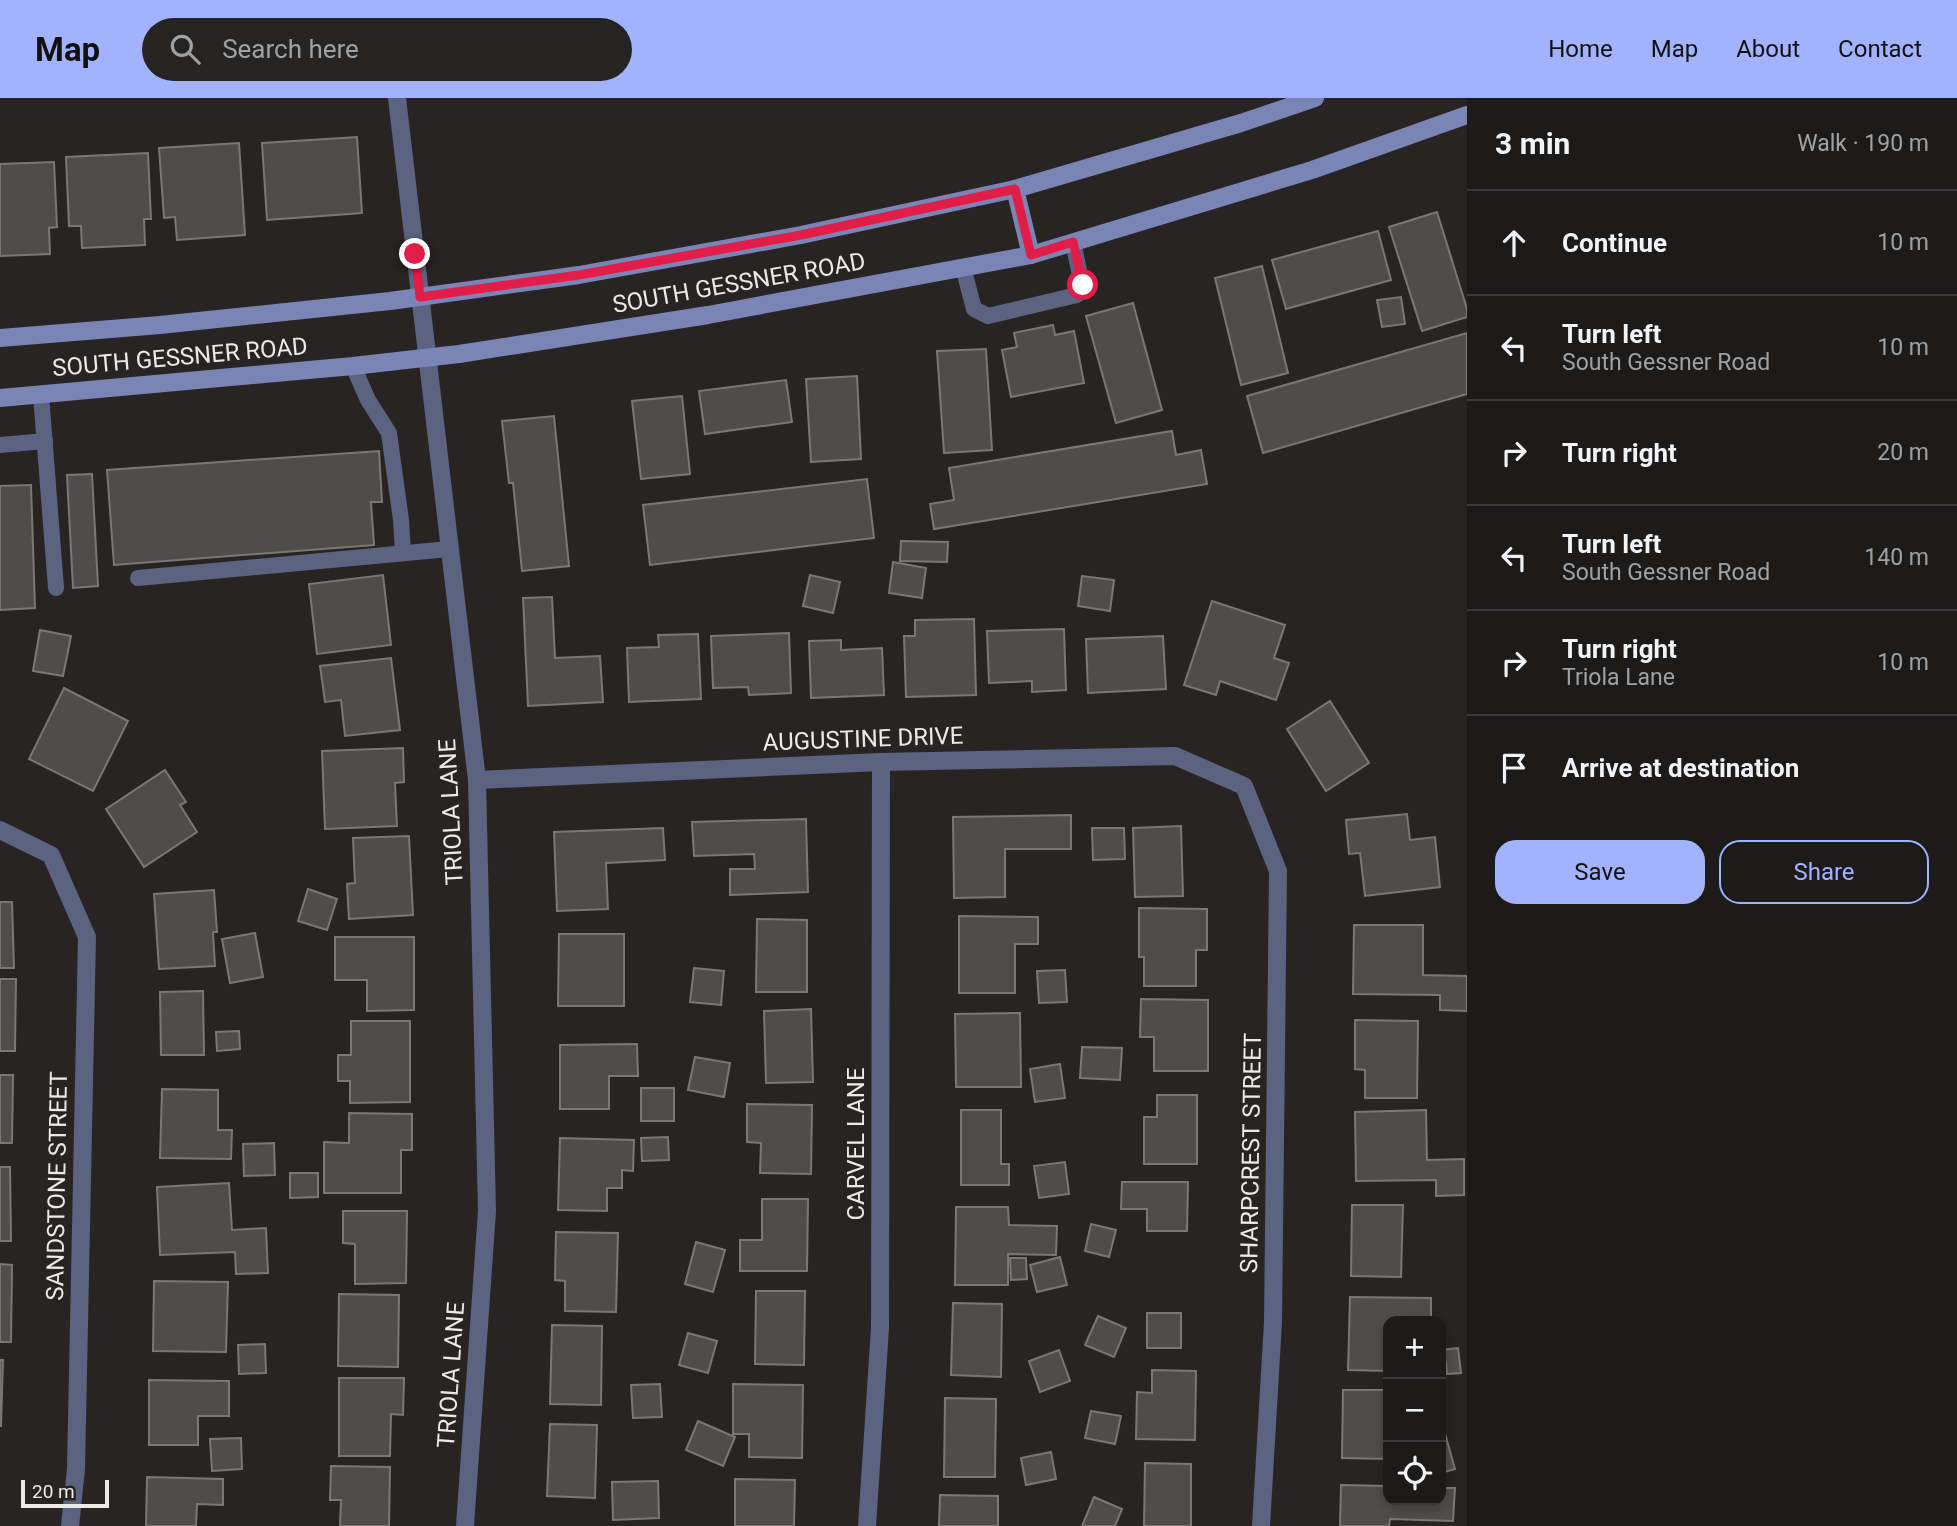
<!DOCTYPE html>
<html lang="en">
<head>
<meta charset="utf-8">
<style>
	:root { --surface:#1d1b1a; --page:#252423; --text:#f1f3f6; --muted:#a0a1a2; --line:#3b3939; --accent:#a2b2fd }
	body { margin:0; font-family:Roboto,sans-serif; background:var(--page); color:var(--text) }
	.controls { position:absolute; right:21px; bottom:21px; display:grid; overflow:hidden; border-radius:14px; box-shadow:0 4px 10px #0003 }
	.controls button { width:63px; height:63px; display:grid; place-items:center; padding:0; border:0; border-bottom:2px solid var(--line); background:var(--surface); color:var(--text); font:35px sans-serif }
	.scale { position:absolute; left:21px; bottom:18px; width:88px; box-sizing:border-box; padding-left:7px; border:4px solid #eceae9; border-top:0; font-size:19px; line-height:24px; white-space:nowrap; color:#eceae9; -webkit-text-stroke:5px #272423; paint-order:stroke }
	.stop { position:absolute; width:21px; height:21px; margin:-16px; border:5px solid #e11d48; border-radius:50%; background:#fff }
	.stop.end { background:#e11d48; border-color:#fff; box-shadow:0 2px 7px #0008 }
	.list { margin:0; padding:0; list-style:none }
	h2 { display:flex; justify-content:space-between; align-items:center; height:91px; margin:0; padding:0 28px; font-size:30px }
	h2 small { font-size:23px; font-weight:400; color:var(--muted) }
	.list li { display:grid; grid-template-columns:46px 1fr auto; gap:21px; align-items:center; box-sizing:border-box; height:105px; padding:0 28px; border-top:2px solid var(--line) }
	.list b { display:block; font-size:26px; white-space:nowrap }
	.list p { margin:0; font-size:23px; white-space:nowrap; color:var(--muted) }
	.list em { font-size:23px; font-style:normal; color:var(--muted) }
	.actions { display:flex; gap:14px; padding:21px 28px }
	.actions a { flex:1; padding:16px 0; border:2px solid var(--accent); border-radius:21px; text-align:center; font-size:24px; color:var(--accent) }
	.actions .main { background:var(--accent); color:#111 }
	.icon { flex:none; width:38px; height:38px; fill:none; stroke:currentColor; stroke-width:2; stroke-linecap:round; stroke-linejoin:round }
	.map { position:relative; flex:none; width:1467px; height:1428px; overflow:hidden }
	header { display:flex; align-items:center; gap:42px; box-sizing:border-box; height:98px; padding:0 35px; background:var(--accent); color:#111 }
	header strong { font-size:33px }
	nav { display:flex; gap:38px; margin-inline-start:auto; font-size:24px }
	.search { width:490px; height:63px; background:var(--page); display:flex; align-items:center; gap:18px; box-sizing:border-box; padding:0 24px; border-radius:38px; color:var(--muted); font-size:26px }
	main { display:flex }
	aside { flex:1; background:var(--surface) }
	.map>svg:first-child { display:block }
</style>
</head>
<body>
<header>
<strong>Map</strong>
<div class="search"><svg class="icon" aria-label="search" viewBox="0 0 24 24"><circle cx="10" cy="10" r="6"/><path d="M15 15l6 6"/></svg>Search here</div>
<nav><a>Home</a><a>Map</a><a>About</a><a>Contact</a></nav>
</header>
<main>
<div class="map">
<svg width="1467" height="1428" viewBox="0 0 1467 1428">
	<rect width="100%" height="100%" fill="#272423"/>
	<!-- building -->
	<g fill="#4f4c4a" stroke="#7b7776" stroke-width="2">
		<path d="M357,39L362,115L267,122L262,45Z"/>
		<path d="M239,45L245,137L177,142L175,119L164,120L159,50Z"/>
		<path d="M148,55L151,121H144L145,147L82,150L81,128H69L66,59Z"/>
		<path d="M54,64L57,129L49,130L50,156L0,158V66Z"/>
		<path d="M1437,114L1467,211V219L1422,233L1389,129Z"/>
		<path d="M1378,133L1391,182L1286,211L1272,162Z"/>
		<path d="M1262,168L1288,275L1241,287L1215,180Z"/>
		<path d="M1401,199L1405,226L1382,229L1377,202Z"/>
		<path d="M1133,205L1162,312L1116,325L1086,218Z"/>
		<path d="M1053,227L1055,237L1074,233L1084,285L1011,299L1002,252L1017,249L1014,235Z"/>
		<path d="M1467,235V296L1263,355L1247,298Z"/>
		<path d="M986,251L992,352L944,355L937,253Z"/>
		<path d="M857,278L861,361L811,364L806,281Z"/>
		<path d="M786,282L792,324L705,336L699,293Z"/>
		<path d="M682,298L690,376L641,381L632,303Z"/>
		<path d="M554,318L569,468L522,473L513,385H509L502,323Z"/>
		<path d="M1172,333L1176,357L1201,352L1207,386L934,431L930,406L954,402L949,370Z"/>
		<path d="M379,353L382,404H371L374,447L114,467L107,372Z"/>
		<path d="M92,376L98,488L73,490L67,377Z"/>
		<path d="M867,381L874,440L650,467L643,407Z"/>
		<path d="M31,387L35,510L0,512V388Z"/>
		<path d="M901,443L948,444L947,464L900,463Z"/>
		<path d="M893,464L926,470L922,500L889,495Z"/>
		<path d="M383,477L391,547L317,556L309,486Z"/>
		<path d="M810,477L840,484L833,515L803,508Z"/>
		<path d="M1082,478L1114,482L1110,513L1078,508Z"/>
		<path d="M552,499L555,560L600,558L603,604L528,608L523,500Z"/>
		<path d="M1212,503L1285,527L1274,560L1289,565L1276,602L1220,583L1216,597L1184,587Z"/>
		<path d="M974,521L976,597L906,599L904,538H915V522Z"/>
		<path d="M1064,531L1066,592L1032,594V583L989,585L987,533Z"/>
		<path d="M40,532L71,538L63,578L33,573Z"/>
		<path d="M789,535L791,595L749,597L748,589L713,590L711,538Z"/>
		<path d="M698,536L701,601L629,604L627,550L659,549L658,537Z"/>
		<path d="M1163,538L1166,591L1088,595L1086,541Z"/>
		<path d="M841,542V552L882,550L884,597L811,600L809,543Z"/>
		<path d="M391,560L400,632L345,638L341,602L325,604L320,568Z"/>
		<path d="M64,590L128,623L93,693L29,661Z"/>
		<path d="M1330,603L1369,665L1326,693L1287,631Z"/>
		<path d="M403,650L404,684L395,685L397,728L325,731L322,653Z"/>
		<path d="M165,672L186,704L180,707L197,734L144,769L106,711Z"/>
		<path d="M1407,716L1410,742L1435,739L1440,789L1365,798L1360,755L1349,756L1346,722Z"/>
		<path d="M1071,717V751H1005V799L954,800L953,719Z"/>
		<path d="M806,721L808,794L730,797V771H755L754,756L694,758L692,724Z"/>
		<path d="M1181,728L1183,798L1135,799L1133,730Z"/>
		<path d="M663,730L665,762L606,765L608,811L557,813L554,734Z"/>
		<path d="M1092,730H1124L1125,761L1093,762Z"/>
		<path d="M409,738L413,817L349,821L347,786L355,785L353,740Z"/>
		<path d="M308,791L337,801L327,832L298,823Z"/>
		<path d="M214,792L217,834H213L215,868L159,871L154,796Z"/>
		<path d="M0,804H12L14,870H0Z"/>
		<path d="M1139,810L1207,811V852H1196V888H1144V859H1139Z"/>
		<path d="M959,818L1038,819V846H1015V895H959Z"/>
		<path d="M757,821L807,822V894H756Z"/>
		<path d="M1354,827H1423V877L1467,878V913L1440,912V897L1353,896Z"/>
		<path d="M255,835L263,879L230,885L222,841Z"/>
		<path d="M559,836H624V908H558Z"/>
		<path d="M335,839H414V912L367,913V882H335Z"/>
		<path d="M694,870L724,873L721,907L690,904Z"/>
		<path d="M1065,872L1067,904L1039,905L1037,873Z"/>
		<path d="M0,881H16L15,953H0Z"/>
		<path d="M203,893L204,957H161L160,894Z"/>
		<path d="M1141,901L1208,902V973H1154V939H1140Z"/>
		<path d="M811,911L813,984L766,985L764,913Z"/>
		<path d="M1020,915L1021,989H956L955,916Z"/>
		<path d="M1355,922L1418,923L1417,1000H1365V972L1355,971Z"/>
		<path d="M351,923H410V1004L350,1005V983H338V957H351Z"/>
		<path d="M239,933L240,951L217,953L216,934Z"/>
		<path d="M637,946L638,978H609V1011H560V947Z"/>
		<path d="M1082,949L1122,950L1120,982L1080,980Z"/>
		<path d="M695,959L730,965L724,999L688,992Z"/>
		<path d="M1060,966L1065,1000L1035,1004L1030,971Z"/>
		<path d="M0,977H13L12,1045H0Z"/>
		<rect x="641" y="990" width="33" height="33"/>
		<path d="M162,991L218,992V1032H232L231,1061L160,1060Z"/>
		<path d="M1157,997H1197V1066H1144V1019H1157Z"/>
		<path d="M747,1006L812,1007L811,1076L760,1075L761,1045L747,1044Z"/>
		<path d="M961,1012H1001V1066H1009V1087H961Z"/>
		<path d="M1426,1012L1427,1062L1464,1061V1097L1436,1098V1082L1356,1083L1355,1014Z"/>
		<path d="M349,1015L412,1016V1052H401V1095H324V1044L349,1045Z"/>
		<path d="M668,1039L669,1062L642,1063L641,1040Z"/>
		<path d="M560,1040L634,1042L633,1073L622,1072V1090H607V1113L558,1112Z"/>
		<path d="M274,1045L275,1077L244,1078L243,1046Z"/>
		<path d="M1065,1064L1069,1096L1039,1100L1034,1068Z"/>
		<path d="M0,1069H10L11,1143H0Z"/>
		<path d="M290,1075H318V1099L290,1100Z"/>
		<path d="M1122,1084H1188L1187,1133H1147V1111H1121Z"/>
		<path d="M229,1085L232,1132L266,1130L268,1175L236,1176L235,1154L160,1157L157,1089Z"/>
		<path d="M762,1101H808L807,1173H740V1142H762Z"/>
		<path d="M1352,1107H1403L1401,1179L1351,1178Z"/>
		<path d="M956,1109H1008L1009,1127L1057,1128L1056,1157L1008,1156V1187H955Z"/>
		<path d="M343,1113H407L406,1185L355,1186V1146L343,1145Z"/>
		<path d="M1091,1126L1116,1132L1109,1159L1085,1153Z"/>
		<path d="M556,1134L618,1135L616,1214L565,1213V1183L555,1182Z"/>
		<path d="M696,1144L725,1152L713,1194L685,1186Z"/>
		<path d="M1060,1159L1067,1187L1037,1194L1030,1167Z"/>
		<path d="M1010,1160H1026L1027,1181L1011,1182Z"/>
		<path d="M0,1166L12,1167L11,1244H0Z"/>
		<path d="M154,1183L228,1184L226,1254L153,1253Z"/>
		<path d="M756,1193H805L804,1267L755,1266Z"/>
		<path d="M339,1196L399,1197L398,1269L338,1268Z"/>
		<path d="M1350,1199L1431,1200V1223H1388V1273L1348,1272Z"/>
		<path d="M953,1205L1002,1206L1001,1279L951,1277Z"/>
		<rect x="1147" y="1215" width="34" height="35"/>
		<path d="M1098,1218L1126,1230L1114,1259L1085,1247Z"/>
		<path d="M552,1227L602,1228L601,1307L550,1306Z"/>
		<path d="M688,1235L717,1243L708,1275L679,1267Z"/>
		<path d="M265,1246L266,1275L239,1276L238,1247Z"/>
		<path d="M1458,1250L1461,1275L1447,1276L1446,1264L1441,1265V1252Z"/>
		<path d="M1059,1252L1070,1283L1040,1294L1029,1263Z"/>
		<path d="M0,1262H3L1,1328H0Z"/>
		<path d="M1152,1272L1196,1273L1195,1342L1136,1341L1137,1294L1152,1295Z"/>
		<path d="M339,1280H404L403,1317L391,1316L390,1358H339Z"/>
		<path d="M149,1282L229,1283V1318H198V1347H149Z"/>
		<path d="M660,1286L662,1319L633,1320L631,1287Z"/>
		<path d="M733,1286L803,1287L802,1360L749,1359V1336H733Z"/>
		<path d="M1343,1292H1388V1361L1342,1360Z"/>
		<path d="M945,1300L996,1301L995,1379H944Z"/>
		<path d="M1091,1313L1121,1318L1115,1346L1085,1340Z"/>
		<path d="M698,1323L735,1339L723,1368L686,1352Z"/>
		<path d="M550,1326L597,1327L595,1400L547,1398Z"/>
		<path d="M1444,1332L1455,1371L1441,1375V1333Z"/>
		<path d="M241,1340L242,1371L212,1373L210,1341Z"/>
		<path d="M1051,1354L1056,1381L1026,1387L1021,1360Z"/>
		<path d="M1145,1365L1191,1366V1428H1144Z"/>
		<path d="M331,1368L390,1369L389,1428H340L341,1402H330Z"/>
		<path d="M147,1379L223,1381V1407L197,1406L196,1428H146Z"/>
		<path d="M735,1381L795,1382L794,1428H735Z"/>
		<path d="M658,1383L659,1420L613,1422L612,1384Z"/>
		<path d="M1341,1387L1388,1388V1402H1441V1390H1455L1453,1423L1390,1421L1389,1428H1340Z"/>
		<path d="M940,1397L998,1398V1428H939Z"/>
		<path d="M1094,1399L1122,1411L1115,1428H1082Z"/>
	</g>
	<g fill="none" stroke-linecap="round" stroke-linejoin="round">
		<!-- service -->
		<g stroke="#5b6380" stroke-width="16">
			<path d="M963,169L974,211L988,218L1077,197L1082,187L1073,144"/>
			<path d="M353,268L368,302L389,335L401,422L403,455"/>
			<path d="M41,297L56,490"/>
			<path d="M0,347L45,343"/>
			<path d="M138,480L449,451"/>
		</g>
		<!-- minor -->
		<g stroke="#5b6380" stroke-width="18">
			<path d="M477,682L881,664L1175,658L1244,688L1278,773L1273,1224L1261,1428"/>
			<path d="M0,732L51,757L87,839L76,1371L70,1428"/>
			<path d="M867,1428L880,1230L881,664"/>
		</g>
		<!-- tertiary -->
		<path stroke="#5b6380" stroke-width="18" d="M397,0L477,682L487,1113L465,1428"/>
		<!-- secondary -->
		<g stroke="#7a85b5" stroke-width="18">
			<path d="M1015,91L1031,157"/>
			<path d="M0,240L160,227L390,203L579,177L801,137L1015,91L1241,25L1315,0"/>
			<path d="M0,300L353,268L459,256L708,217L1031,157L1312,72L1467,17"/>
		</g>
	</g>
	<g fill="none" stroke-linecap="round" stroke-linejoin="round">
		<!-- route -->
		<path stroke="#e11d48" stroke-width="9" d="M415,156L420,199L579,177L801,137L1015,91L1031,157L1073,144L1083,187"/>
	</g>
	<g text-anchor="middle" dominant-baseline="central" stroke-width="7" stroke-linejoin="round" paint-order="stroke">
		<!-- street labels -->
		<g font-size="24" fill="#eceae9" stroke="#272423">
			<text transform="translate(739 185) rotate(-10)">SOUTH GESSNER ROAD</text>
			<text transform="translate(180 259) rotate(-5)">SOUTH GESSNER ROAD</text>
			<text transform="translate(863 641) rotate(-2)">AUGUSTINE DRIVE</text>
			<text transform="translate(451 714) rotate(-93)">TRIOLA LANE</text>
			<text transform="translate(856 1046) rotate(-90)">CARVEL LANE</text>
			<text transform="translate(1251 1055) rotate(-89)">SHARPCREST STREET</text>
			<text transform="translate(57 1088) rotate(-89)">SANDSTONE STREET</text>
			<text transform="translate(451 1277) rotate(-86)">TRIOLA LANE</text>
		</g>
	</g>
</svg>
<div class="controls">
<button>+</button>
<button>−</button>
<button><svg class="icon" aria-label="locate" viewBox="0 0 24 24"><circle cx="12" cy="12" r="6"/><path d="M12 2v4M12 18v4M2 12h4M18 12h4"/></svg></button>
</div>
<div class="scale">20 m</div>
<div class="stop" style="left:1083px;top:187px"></div>
<div class="stop end" style="left:415px;top:156px"></div>
</div>
<aside>
<h2>3 min<small>Walk · 190 m</small></h2>
<ul class="list">
<li><svg class="icon" aria-label="ahead" viewBox="0 0 24 24"><path d="M12 20V5M6 11l6-6 6 6"/></svg><div><b>Continue</b></div><em>10 m</em></li>
<li><svg class="icon" aria-label="left" viewBox="0 0 24 24"><path d="M17 20v-9H6M10 6l-5 5 5 5"/></svg><div><b>Turn left</b><p>South Gessner Road</p></div><em>10 m</em></li>
<li><svg class="icon" aria-label="right" viewBox="0 0 24 24"><path d="M7 20v-9h11M14 6l5 5-5 5"/></svg><div><b>Turn right</b></div><em>20 m</em></li>
<li><svg class="icon" aria-label="left" viewBox="0 0 24 24"><path d="M17 20v-9H6M10 6l-5 5 5 5"/></svg><div><b>Turn left</b><p>South Gessner Road</p></div><em>140 m</em></li>
<li><svg class="icon" aria-label="right" viewBox="0 0 24 24"><path d="M7 20v-9h11M14 6l5 5-5 5"/></svg><div><b>Turn right</b><p>Triola Lane</p></div><em>10 m</em></li>
<li><svg class="icon" aria-label="arrive" viewBox="0 0 24 24"><path d="M6 21V4h12l-3 4 3 4H6"/></svg><div><b>Arrive at destination</b></div></li>
</ul>
<div class="actions"><a class="main">Save</a><a>Share</a></div>
</aside>
</main>
</body>
</html>
